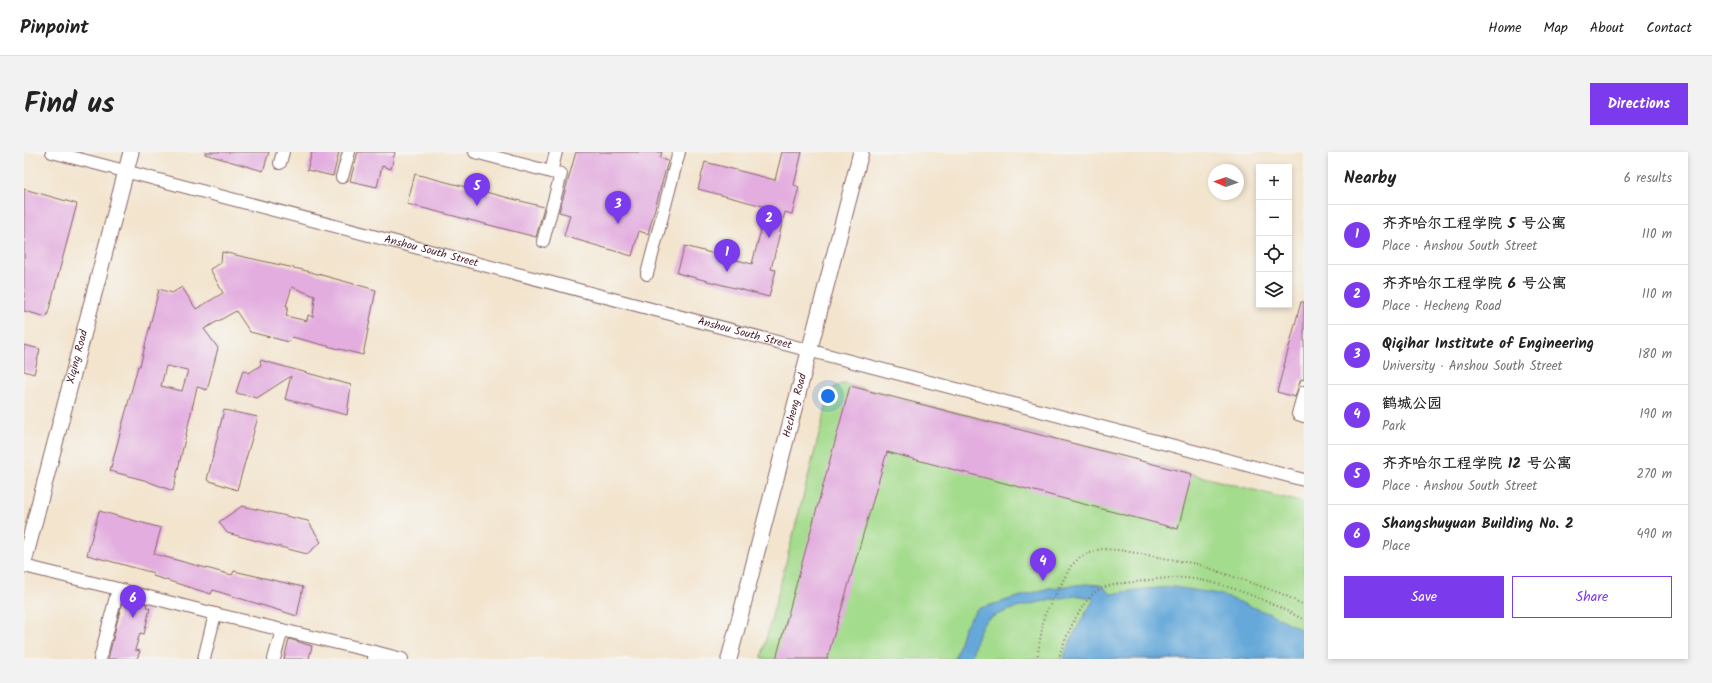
<!DOCTYPE html>
<html lang="en">
<head>
<meta charset="utf-8">
<style>
	:root { --surface:#fff; --page:#f2f2f2; --text:#222; --muted:#767676; --line:#e0e0e0; --accent:#7c3aed }
	body { margin:0; font-family:Kalam,"LXGW WenKai TC",sans-serif; background:var(--page); color:var(--text) }
	.controls { position:absolute; right:12px; top:12px; display:grid; overflow:hidden; border-radius:0px; box-shadow:0 2px 6px #0003 }
	.controls button { width:36px; height:36px; display:grid; place-items:center; padding:0; border:0; border-bottom:1px solid var(--line); background:var(--surface); color:var(--text); font:20px sans-serif }
	.compass { position:absolute; left:1184px; top:12px; width:36px; height:36px; border-radius:50%; background:var(--surface); box-shadow:0 2px 6px #0003; rotate:272deg }
	.you { position:absolute; left:804px; top:244px; width:14px; height:14px; margin:-10px; border:3px solid #fff; border-radius:50%; background:#1a73e8; box-shadow:0 0 0 6px #1a73e833 }
	.badge { display:grid; place-items:center; width:26px; height:26px; border-radius:50%; background:var(--accent); color:#fff; font-size:13px; font-weight:700 }
	.pin { position:absolute; translate:-50% -33px; filter:drop-shadow(0 1px 2px #0008) }
	.pin::after { content:''; position:absolute; top:21px; width:14px; height:12px; background:inherit; clip-path:polygon(0 0,100% 0,50% 100%) }
	.list { margin:0; padding:0; list-style:none }
	h2 { display:flex; justify-content:space-between; align-items:center; height:52px; margin:0; padding:0 16px; font-size:17px }
	h2 small { font-size:13px; font-weight:400; color:var(--muted) }
	.list li { display:grid; grid-template-columns:26px 1fr auto; gap:12px; align-items:center; box-sizing:border-box; height:60px; padding:0 16px; border-top:1px solid var(--line) }
	.list b { display:block; font-size:15px; white-space:nowrap }
	.list p { margin:0; font-size:13px; white-space:nowrap; color:var(--muted) }
	.list em { font-size:13px; font-style:normal; color:var(--muted) }
	.actions { display:flex; gap:8px; padding:12px 16px }
	.actions a { flex:1; padding:9px 0; border:1px solid var(--accent); border-radius:0px; text-align:center; font-size:14px; color:var(--accent) }
	.actions .main { background:var(--accent); color:#fff }
	.icon { flex:none; width:22px; height:22px; fill:none; stroke:currentColor; stroke-width:2; stroke-linecap:round; stroke-linejoin:round }
	.map { position:relative; flex:none; width:1280px; height:507px; overflow:hidden; border-radius:0px }
	header { display:flex; align-items:center; gap:24px; box-sizing:border-box; height:56px; padding:0 20px; background:var(--surface); border-bottom:1px solid var(--line) }
	header strong { font-size:19px }
	nav { display:flex; gap:22px; margin-inline-start:auto; font-size:14px }
	.intro { display:flex; align-items:center; justify-content:space-between; box-sizing:border-box; height:96px; padding:0 24px }
	h1 { margin:0; font-size:28px }
	.button { padding:10px 18px; border-radius:0px; background:var(--accent); color:#fff; font-size:14px; font-weight:700 }
	main { display:flex; gap:24px; padding:0 24px }
	aside { flex:1; background:var(--surface); border-radius:0px; box-shadow:0 2px 6px #0003 }
	.map>svg:first-child { display:block }
</style>
</head>
<body>
<header>
<strong>Pinpoint</strong>
<nav><a>Home</a><a>Map</a><a>About</a><a>Contact</a></nav>
</header>
<div class="intro"><h1>Find us</h1><a class="button">Directions</a></div>
<main>
<div class="map">
<svg width="1280" height="507" viewBox="0 0 1280 507">
	<rect width="100%" height="100%" fill="#f6f6f2"/>
	<filter id="ink" filterUnits="userSpaceOnUse"><feTurbulence type="fractalNoise" baseFrequency=".025" numOctaves="2"/><feDisplacementMap in="SourceGraphic" scale="8" xChannelSelector="R" yChannelSelector="G"/><feConvolveMatrix kernelMatrix="1 2 1 2 8 2 1 2 1" color-interpolation-filters="sRGB"/></filter>
	<filter id="wash" filterUnits="userSpaceOnUse"><feTurbulence type="fractalNoise" baseFrequency=".012" numOctaves="4" result="noise"/><feDisplacementMap in="SourceGraphic" scale="16" xChannelSelector="R" yChannelSelector="G"/><feGaussianBlur stdDeviation="0.9" result="paint"/><feColorMatrix in="noise" values="0 0 0 0 0 0 0 0 0 0 0 0 0 0 0 0 0 1.4 0 .05"/><feComposite in="paint" operator="in"/></filter>
	<g filter="url(#wash)">
		<rect width="100%" height="100%" fill="#f3e4ce"/>
		<!-- green -->
		<path fill="#a4dc8d" stroke="#777e5c" d="M820,232L1280,351V507H737L804,248C807,239 810,233 820,232Z"/>
		<!-- water -->
		<path fill="#65a8d9" stroke="#586482" d="M1062,432L1077,433L1087,442L1119,437L1150,435L1195,442L1249,463L1280,479V507H1039L1050,481L1070,447C1066,446 1060,444 1055,444C1038,444 972,458 961,470C952,481 951,494 947,507H931L940,476L953,457L1025,436Z"/>
		<g id="blocks">
			<!-- building -->
			<g fill="#e3addf" fill-rule="evenodd">
				<path d="M181,0H245L239,19L181,2Z"/>
				<path d="M288,0H315L309,24L283,18Z"/>
				<path d="M334,0H371L367,17L358,14L353,35L326,29Z"/>
				<path d="M552,0H638L636,6L644,9L624,82L615,79L608,104L540,84L546,63L535,60Z"/>
				<path d="M758,0H778L770,33L775,35L768,62L761,60L747,117L752,118L745,145L653,121L661,94L728,112L743,55L674,37L681,10L751,28Z"/>
				<path d="M391,22L520,55L512,85L383,52Z"/>
				<path d="M0,37L53,52L23,165L0,159Z"/>
				<path d="M198,100L279,118L352,138L339,203L268,185L265,190L226,180L212,159L180,177L194,196L183,238L173,235L149,339L120,328L86,319L114,214H116L135,137L148,141L158,135L172,157L199,141L186,117L197,111ZM268,135L291,144L289,165L284,163L283,169L262,164L264,154H262ZM142,214L164,218L158,239L137,234Z"/>
				<path d="M1277,150H1280V228L1277,227L1271,245L1253,240Z"/>
				<path d="M0,193L16,197L10,222L0,219Z"/>
				<path d="M236,208L327,233L323,263L261,247L267,224L233,246L212,241L219,218L225,221L237,213Z"/>
				<path d="M826,234L1168,322L1154,377L863,300L803,507H752Z"/>
				<path d="M200,258L234,265L213,338L183,328Z"/>
				<path d="M218,354L284,369L297,390L283,402L203,381L195,370Z"/>
				<path d="M75,359L137,376L130,402L208,423L210,419L279,435L273,464L189,438L187,442L129,424L130,421L63,403Z"/>
				<path d="M99,446L123,452L122,455L126,456L120,482L116,481L111,498L116,499L113,507H84Z"/>
				<path d="M265,487L288,494L285,507H260Z"/>
			</g>
		</g>
	</g>
	<g filter="url(#ink)">
		<use href="#blocks" fill-opacity="0" stroke="#856464" stroke-width="1"/>
		<g fill="none" stroke-linecap="round" stroke-linejoin="round">
			<defs>
				<g id="minor">
					<path id="s1" d="M28,0L1280,328"/>
					<path d="M451,0L527,20L532,0"/>
					<path d="M256,11L259,0"/>
					<path d="M318,25L325,0"/>
					<path d="M519,89L537,22L527,20"/>
					<path d="M623,122L655,0"/>
					<path d="M1280,240L1274,262L1280,264"/>
					<path d="M0,414L94,437"/>
					<path d="M76,507L94,437L191,462"/>
					<path d="M180,507L191,462L351,500"/>
					<path d="M250,507L258,478"/>
					<path d="M350,507L351,500L378,507"/>
				</g>
				<g id="major">
					<path id="s2" d="M0,410L107,0"/>
					<path id="s3" d="M705,507L837,0"/>
				</g>
			</defs>
			<!-- minor casing -->
			<use href="#minor" stroke="#856464" stroke-width="14"/>
			<!-- major casing -->
			<use href="#major" stroke="#856464" stroke-width="17"/>
			<!-- path -->
			<g stroke="#856464" stroke-width="2" stroke-dasharray="1 3" stroke-linecap="butt">
				<path d="M1013,507L1020,464L1047,414L1056,405L1076,397L1095,398L1173,412L1256,441L1280,453"/>
				<path d="M1035,507C1038,490 1058,448 1073,439C1084,432 1099,431 1111,430C1127,428 1144,425 1160,426C1196,428 1248,450 1280,468"/>
			</g>
			<!-- minor -->
			<use href="#minor" stroke="#fff" stroke-width="12"/>
			<!-- major -->
			<use href="#major" stroke="#fff" stroke-width="15"/>
		</g>
	</g>
	<g text-anchor="middle" dominant-baseline="central" stroke-width="3.5" stroke-linejoin="round" paint-order="stroke">
		<!-- street labels -->
		<g font-size="11" fill="#4a1f2b" stroke="#f6f6f2">
			<text stroke="none"><textPath href="#s1" startOffset="392">Anshou South Street</textPath></text>
			<text stroke="none"><textPath href="#s1" startOffset="716">Anshou South Street</textPath></text>
			<text stroke="none"><textPath href="#s2" startOffset="212">Xiqing Road</textPath></text>
			<text stroke="none"><textPath href="#s3" startOffset="262">Hecheng Road</textPath></text>
		</g>
	</g>
</svg>
<div class="controls">
<button>+</button>
<button>−</button>
<button><svg class="icon" aria-label="locate" viewBox="0 0 24 24"><circle cx="12" cy="12" r="6"/><path d="M12 2v4M12 18v4M2 12h4M18 12h4"/></svg></button>
<button><svg class="icon" aria-label="layers" viewBox="0 0 24 24"><path d="M12 4l9 5-9 5-9-5zM3 14l9 5 9-5"/></svg></button>
</div>
<svg class="compass" viewBox="-18 -18 36 36"><path d="M0-13l5 13h-10z" fill="#e53935"/><path d="M0 13l5-13h-10z" fill="#767676"/></svg>
<div class="you"></div>
<div class="pin badge" style="left:703px;top:120px">1</div>
<div class="pin badge" style="left:745px;top:86px">2</div>
<div class="pin badge" style="left:594px;top:72px">3</div>
<div class="pin badge" style="left:1019px;top:429px">4</div>
<div class="pin badge" style="left:453px;top:54px">5</div>
<div class="pin badge" style="left:109px;top:466px">6</div>
</div>
<aside>
<h2>Nearby<small>6 results</small></h2>
<ul class="list">
<li><span class="badge">1</span><div><b>齐齐哈尔工程学院 5 号公寓</b><p>Place · Anshou South Street</p></div><em>110 m</em></li>
<li><span class="badge">2</span><div><b>齐齐哈尔工程学院 6 号公寓</b><p>Place · Hecheng Road</p></div><em>110 m</em></li>
<li><span class="badge">3</span><div><b>Qiqihar Institute of Engineering</b><p>University · Anshou South Street</p></div><em>180 m</em></li>
<li><span class="badge">4</span><div><b>鹤城公园</b><p>Park</p></div><em>190 m</em></li>
<li><span class="badge">5</span><div><b>齐齐哈尔工程学院 12 号公寓</b><p>Place · Anshou South Street</p></div><em>270 m</em></li>
<li><span class="badge">6</span><div><b>Shangshuyuan Building No. 2</b><p>Place</p></div><em>490 m</em></li>
</ul>
<div class="actions"><a class="main">Save</a><a>Share</a></div>
</aside>
</main>
</body>
</html>
